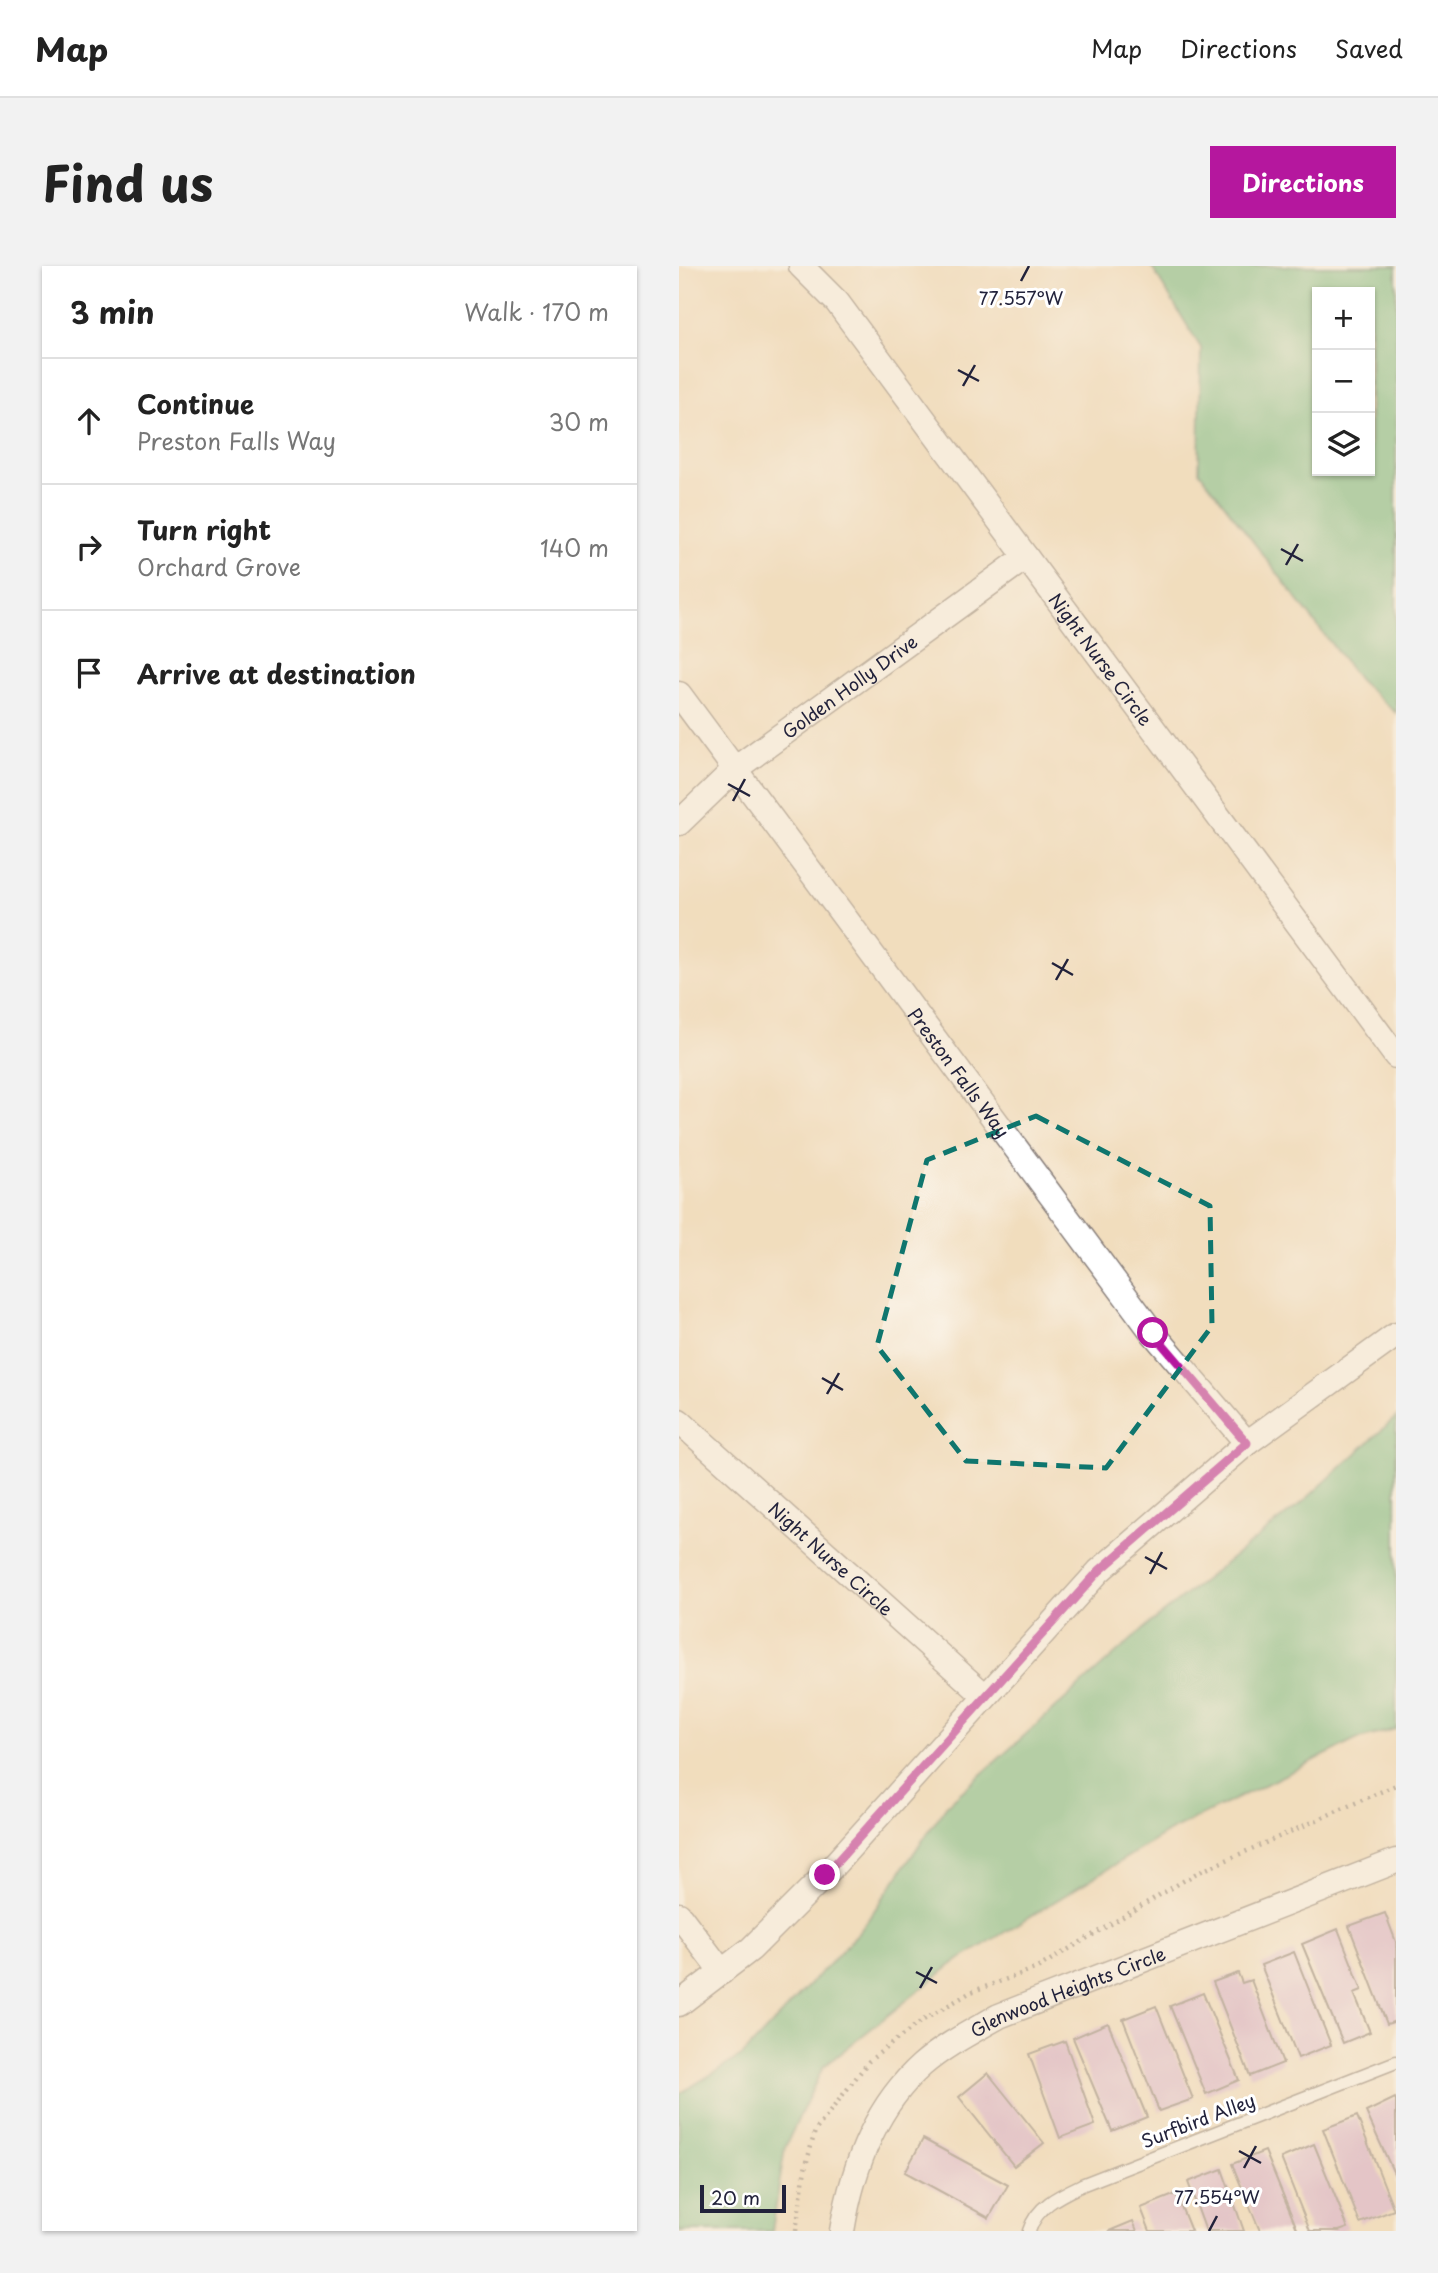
<!DOCTYPE html>
<html lang="en">
<head>
<meta charset="utf-8">
<style>
	:root { --surface:#fff; --page:#f2f2f2; --text:#222; --muted:#767676; --line:#e0e0e0; --accent:#b5179e }
	body { margin:0; font-family:"Playpen Sans",sans-serif; background:var(--page); color:var(--text) }
	.controls { position:absolute; right:21px; top:21px; display:grid; overflow:hidden; border-radius:0px; box-shadow:0 2px 5px #0004 }
	.controls button { width:63px; height:63px; display:grid; place-items:center; padding:0; border:0; border-bottom:2px solid var(--line); background:var(--surface); color:var(--text); font:35px sans-serif }
	.scale { position:absolute; left:21px; bottom:18px; width:86px; box-sizing:border-box; padding-left:7px; border:4px solid #22223b; border-top:0; font-size:19px; line-height:24px; white-space:nowrap; color:#22223b; -webkit-text-stroke:5px #fff; paint-order:stroke }
	.stop { position:absolute; width:21px; height:21px; margin:-16px; border:5px solid #b5179e; border-radius:50%; background:#fff }
	.stop.end { background:#b5179e; border-color:#fff; box-shadow:0 2px 7px #0008 }
	.list { margin:0; padding:0; list-style:none }
	h2 { display:flex; justify-content:space-between; align-items:center; height:91px; margin:0; padding:0 28px; font-size:30px }
	h2 small { font-size:23px; font-weight:400; color:var(--muted) }
	.list li { display:grid; grid-template-columns:46px 1fr auto; gap:21px; align-items:center; box-sizing:border-box; height:126px; padding:0 28px; border-top:2px solid var(--line) }
	.list b { display:block; font-size:26px; white-space:nowrap }
	.list p { margin:0; font-size:23px; white-space:nowrap; color:var(--muted) }
	.list em { font-size:23px; font-style:normal; color:var(--muted) }
	.icon { flex:none; width:38px; height:38px; fill:none; stroke:currentColor; stroke-width:2; stroke-linecap:round; stroke-linejoin:round }
	.map { position:relative; flex:none; width:717px; height:1965px; overflow:hidden; border-radius:0px }
	header { display:flex; align-items:center; gap:42px; box-sizing:border-box; height:98px; padding:0 35px; background:var(--surface); border-bottom:2px solid var(--line) }
	header strong { font-size:33px }
	nav { display:flex; gap:38px; margin-inline-start:auto; font-size:24px }
	.intro { display:flex; align-items:center; justify-content:space-between; box-sizing:border-box; height:168px; padding:0 42px }
	h1 { margin:0; font-size:49px }
	.button { padding:18px 32px; border-radius:0px; background:var(--accent); color:#fff; font-size:24px; font-weight:700 }
	main { display:flex; gap:42px; padding:0 42px }
	aside { flex:1; background:var(--surface); border-radius:0px; box-shadow:0 2px 5px #0004 }
	.map>svg:first-child { display:block }
</style>
</head>
<body>
<header>
<strong>Map</strong>
<nav><a>Map</a><a>Directions</a><a>Saved</a></nav>
</header>
<div class="intro"><h1>Find us</h1><a class="button">Directions</a></div>
<main>
<aside>
<h2>3 min<small>Walk · 170 m</small></h2>
<ul class="list">
<li><svg class="icon" aria-label="ahead" viewBox="0 0 24 24"><path d="M12 20V5M6 11l6-6 6 6"/></svg><div><b>Continue</b><p>Preston Falls Way</p></div><em>30 m</em></li>
<li><svg class="icon" aria-label="right" viewBox="0 0 24 24"><path d="M7 20v-9h11M14 6l5 5-5 5"/></svg><div><b>Turn right</b><p>Orchard Grove</p></div><em>140 m</em></li>
<li><svg class="icon" aria-label="arrive" viewBox="0 0 24 24"><path d="M6 21V4h12l-3 4 3 4H6"/></svg><div><b>Arrive at destination</b></div></li>
</ul>
</aside>
<div class="map">
<svg width="717" height="1965" viewBox="0 0 717 1965">
	<rect width="100%" height="100%" fill="#fff"/>
	<filter id="ink" filterUnits="userSpaceOnUse"><feTurbulence type="fractalNoise" baseFrequency=".0143" numOctaves="2"/><feDisplacementMap in="SourceGraphic" scale="14" xChannelSelector="R" yChannelSelector="G"/><feConvolveMatrix kernelMatrix="1 2 1 2 8 2 1 2 1" color-interpolation-filters="sRGB"/></filter>
	<filter id="wash" filterUnits="userSpaceOnUse"><feTurbulence type="fractalNoise" baseFrequency=".00686" numOctaves="4" result="noise"/><feDisplacementMap in="SourceGraphic" scale="28" xChannelSelector="R" yChannelSelector="G"/><feGaussianBlur stdDeviation="1.57" result="paint"/><feColorMatrix in="noise" values="0 0 0 0 0 0 0 0 0 0 0 0 0 0 0 0 0 1.4 0 .05"/><feComposite in="paint" operator="in"/></filter>
	<g filter="url(#wash)">
		<rect width="100%" height="100%" fill="#f1ddbd"/>
		<!-- forest -->
		<g fill="#6dbd87" stroke="#487061" stroke-width="2" fill-rule="evenodd">
			<path d="M472,0H717V447L680,414L520,205L522,82ZM691,26V205H638V26Z"/>
			<path d="M717,1151V1463L677,1474L491,1565L272,1699L144,1801L106,1881L93,1965H0V1828L64,1789L181,1665L268,1539L471,1357L625,1235Z"/>
		</g>
		<g id="blocks">
			<!-- building -->
			<g fill="#d4a8d2">
				<path d="M706,1647L717,1676V1755L708,1758L670,1660Z"/>
				<path d="M659,1663L683,1724L675,1727L691,1766L664,1777L623,1678Z"/>
				<path d="M615,1686L652,1779L619,1792L582,1699Z"/>
				<path d="M559,1707L563,1717L572,1714L604,1797L571,1810L534,1716Z"/>
				<path d="M524,1727L560,1814L527,1828L491,1740Z"/>
				<path d="M477,1740L514,1833L480,1845L444,1753Z"/>
				<path d="M429,1757L468,1851L433,1865L394,1772Z"/>
				<path d="M386,1775L416,1859L381,1872L350,1788Z"/>
				<path d="M309,1807L365,1877L335,1900L280,1831Z"/>
				<path d="M716,1832L717,1834V1912L687,1846Z"/>
				<path d="M678,1850L715,1944L681,1957L644,1863Z"/>
				<path d="M244,1873L329,1919L310,1952L226,1906Z"/>
				<path d="M635,1878L669,1962L660,1965H631L602,1892Z"/>
				<path d="M586,1885L619,1965H581L553,1898Z"/>
				<path d="M543,1903L565,1965H527L509,1916Z"/>
				<path d="M497,1928L512,1965H471L462,1942Z"/>
				<path d="M454,1955L458,1965H430Z"/>
			</g>
		</g>
	</g>
	<g filter="url(#ink)">
		<use href="#blocks" fill-opacity="0" stroke="#8a807c" stroke-width="2"/>
		<g fill="none" stroke-linecap="round" stroke-linejoin="round">
			<defs>
				<path id="service" d="M350,1965C358,1939 382,1929 405,1918L717,1796"/>
				<g id="minor">
					<path id="s1" d="M122,0L158,36L717,790"/>
					<path id="s2" d="M0,428L474,1067L568,1177"/>
					<path id="s3" d="M0,557L56,503L347,291"/>
					<path id="s4" d="M0,1155L306,1430"/>
					<path d="M0,1649L43,1706"/>
					<path d="M0,1738L72,1683L146,1609L420,1305L568,1177L717,1069"/>
					<path id="s5" d="M163,1965C173,1904 196,1841 243,1799C266,1779 294,1765 320,1750L717,1595"/>
				</g>
			</defs>
			<!-- service casing -->
			<use href="#service" stroke="#8a807c" stroke-width="15"/>
			<!-- minor casing -->
			<use href="#minor" stroke="#8a807c" stroke-width="27"/>
			<!-- path -->
			<path stroke="#8a807c" stroke-width="4.5" stroke-dasharray="2 5" stroke-linecap="butt" d="M117,1965L126,1903L136,1865L190,1795L241,1756L292,1726L358,1702L516,1608L717,1519"/>
			<!-- service -->
			<use href="#service" stroke="#fff" stroke-width="12"/>
			<!-- minor -->
			<use href="#minor" stroke="#fff" stroke-width="24"/>
		</g>
	</g>
	<g fill="none" stroke-linecap="round" stroke-linejoin="round" filter="url(#ink)">
		<!-- route -->
		<path stroke="#b5179e" stroke-width="9" d="M146,1609L420,1305L568,1177L474,1067"/>
	</g>
	<!-- marked area -->
	<path d="M0 0H717V1965H0ZM357,850L531,940L533,1060L427,1202L287,1195L198,1080L248,894Z" fill="#f1ddbd" fill-opacity=".55" fill-rule="evenodd"/>
	<path fill="none" stroke="#0f766e" stroke-width="5" stroke-dasharray="14 9" stroke-linejoin="round" d="M357,850L531,940L533,1060L427,1202L287,1195L198,1080L248,894Z"/>
	<!-- ticks -->
	<path fill="none" stroke="#22223b" stroke-width="2.5" d="M342,15L350,0M279,104L300,115M284,120L296,99M602,283L624,295M607,299L619,278M49,518L71,530M54,535L66,513M373,697L394,709M377,714L389,693M143,1112L164,1124M148,1128L160,1107M466,1291L488,1303M471,1308L483,1286M237,1706L258,1717M241,1722L253,1701M560,1885L582,1897M565,1902L577,1880M530,1965L538,1950"/>
	<g text-anchor="middle" dominant-baseline="central" stroke-width="6" stroke-linejoin="round" paint-order="stroke">
		<!-- street labels -->
		<g font-size="18" fill="#22223b" stroke="#fff">
			<text stroke="none"><textPath href="#s1" startOffset="495">Night Nurse Circle</textPath></text>
			<text stroke="none"><textPath href="#s3" startOffset="219">Golden Holly Drive</textPath></text>
			<text stroke="none"><textPath href="#s2" startOffset="471">Preston Falls Way</textPath></text>
			<text stroke="none"><textPath href="#s4" startOffset="205">Night Nurse Circle</textPath></text>
			<text stroke="none"><textPath href="#s5" startOffset="352">Glenwood Heights Circle</textPath></text>
			<text transform="translate(519 1854) rotate(-21)">Surfbird Alley</text>
		</g>
	</g>
	<g font-size="18" text-anchor="middle" fill="#22223b" stroke="#fff" stroke-width="6" stroke-linejoin="round" paint-order="stroke">
		<text x="342" y="39">77.557°W</text>
		<text x="538" y="1938">77.554°W</text>
	</g>
</svg>
<div class="controls">
<button>+</button>
<button>−</button>
<button><svg class="icon" aria-label="layers" viewBox="0 0 24 24"><path d="M12 4l9 5-9 5-9-5zM3 14l9 5 9-5"/></svg></button>
</div>
<div class="scale">20 m</div>
<div class="stop" style="left:474px;top:1067px"></div>
<div class="stop end" style="left:146px;top:1609px"></div>
</div>
</main>
</body>
</html>
